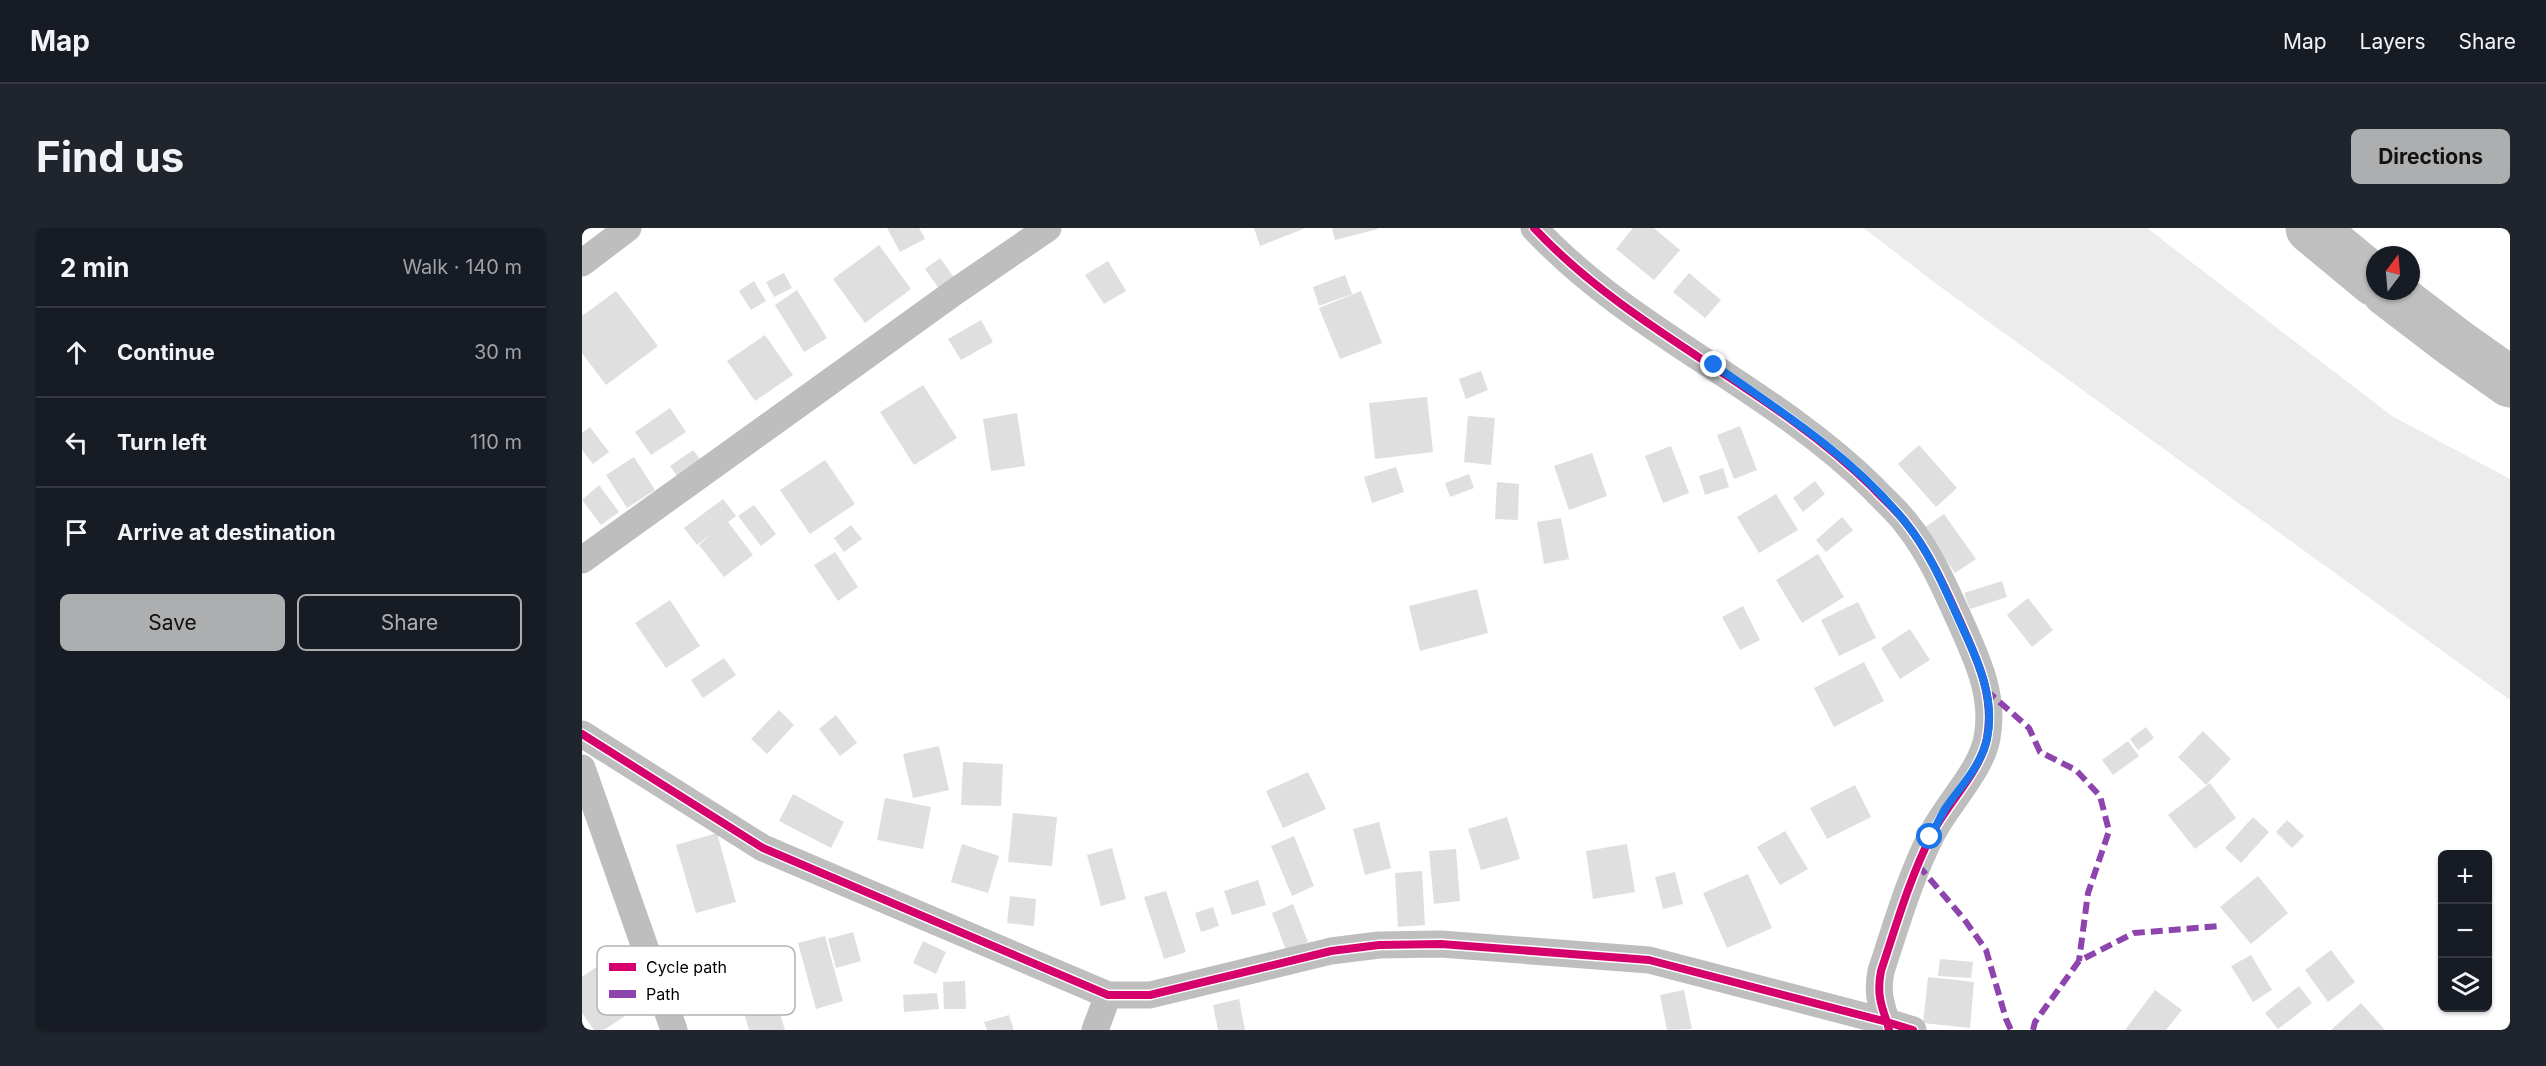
<!DOCTYPE html>
<html lang="en">
<head>
<meta charset="utf-8">
<style>
	:root { --surface:#171b24; --page:#20242c; --text:#f1f3f6; --muted:#9ea1a6; --line:#363941; --accent:#adaeaf }
	body { margin:0; font-family:Inter,sans-serif; background:var(--page); color:var(--text) }
	.controls { position:absolute; right:18px; bottom:18px; display:grid; overflow:hidden; border-radius:9px; box-shadow:0 2px 4px #0004 }
	.controls button { width:54px; height:54px; display:grid; place-items:center; padding:0; border:0; border-bottom:2px solid var(--line); background:var(--surface); color:var(--text); font:30px sans-serif }
	.compass { position:absolute; left:1784px; top:18px; width:54px; height:54px; border-radius:50%; background:var(--surface); box-shadow:0 2px 4px #0004; rotate:16deg }
	.stop { position:absolute; width:18px; height:18px; margin:-14px; border:4px solid #1a73e8; border-radius:50%; background:#fff }
	.stop.end { background:#1a73e8; border-color:#fff; box-shadow:0 2px 6px #0008 }
	.list { margin:0; padding:0; list-style:none }
	h2 { display:flex; justify-content:space-between; align-items:center; height:78px; margin:0; padding:0 24px; font-size:26px }
	h2 small { font-size:20px; font-weight:400; color:var(--muted) }
	.list li { display:grid; grid-template-columns:39px 1fr auto; gap:18px; align-items:center; box-sizing:border-box; height:90px; padding:0 24px; border-top:2px solid var(--line) }
	.list b { display:block; font-size:22px; white-space:nowrap }
	.list em { font-size:20px; font-style:normal; color:var(--muted) }
	.actions { display:flex; gap:12px; padding:18px 24px }
	.actions a { flex:1; padding:14px 0; border:2px solid var(--accent); border-radius:9px; text-align:center; font-size:21px; color:var(--accent) }
	.actions .main { background:var(--accent); color:#111 }
	.icon { flex:none; width:33px; height:33px; fill:none; stroke:currentColor; stroke-width:2; stroke-linecap:round; stroke-linejoin:round }
	.map { position:relative; flex:none; width:1928px; height:802px; overflow:hidden; border-radius:9px }
	header { display:flex; align-items:center; gap:36px; box-sizing:border-box; height:84px; padding:0 30px; background:var(--surface); border-bottom:2px solid var(--line) }
	header strong { font-size:28px }
	nav { display:flex; gap:33px; margin-inline-start:auto; font-size:21px }
	.intro { display:flex; align-items:center; justify-content:space-between; box-sizing:border-box; height:144px; padding:0 36px }
	h1 { margin:0; font-size:42px }
	.button { padding:15px 27px; border-radius:9px; background:var(--accent); color:#111; font-size:21px; font-weight:700 }
	main { display:flex; gap:36px; padding:0 36px }
	aside { flex:1; background:var(--surface); border-radius:9px; box-shadow:0 2px 4px #0004 }
	.map>svg:first-child { display:block }
</style>
</head>
<body>
<header>
<strong>Map</strong>
<nav><a>Map</a><a>Layers</a><a>Share</a></nav>
</header>
<div class="intro"><h1>Find us</h1><a class="button">Directions</a></div>
<main>
<aside>
<h2>2 min<small>Walk · 140 m</small></h2>
<ul class="list">
<li><svg class="icon" aria-label="ahead" viewBox="0 0 24 24"><path d="M12 20V5M6 11l6-6 6 6"/></svg><div><b>Continue</b></div><em>30 m</em></li>
<li><svg class="icon" aria-label="left" viewBox="0 0 24 24"><path d="M17 20v-9H6M10 6l-5 5 5 5"/></svg><div><b>Turn left</b></div><em>110 m</em></li>
<li><svg class="icon" aria-label="arrive" viewBox="0 0 24 24"><path d="M6 21V4h12l-3 4 3 4H6"/></svg><div><b>Arrive at destination</b></div></li>
</ul>
<div class="actions"><a class="main">Save</a><a>Share</a></div>
</aside>
<div class="map">
<svg width="1928" height="802" viewBox="0 0 1928 802">
	<rect width="100%" height="100%" fill="#fff"/>
	<!-- green -->
	<path fill="#ececec" d="M1282,0H1565L1810,188L1928,251V472L1353,55Z"/>
	<g fill="none" stroke-linecap="round" stroke-linejoin="round">
		<!-- river -->
		<g stroke="#bfbfbf" stroke-width="51">
			<path d="M1729,0L1793,53"/>
			<path d="M1805,63L1873,115L1928,154"/>
		</g>
	</g>
	<!-- building -->
	<g fill="#dfdfdf">
		<path d="M305,0H337L343,11L318,24Z"/>
		<path d="M672,0H724L678,18Z"/>
		<path d="M750,0H796V1L753,12Z"/>
		<path d="M1051,0H1072L1098,22L1072,52L1034,21Z"/>
		<path d="M297,17L329,61L283,95L251,51Z"/>
		<path d="M358,30L373,51L358,62L343,41Z"/>
		<path d="M526,33L544,63L522,76L503,47Z"/>
		<path d="M202,45L210,60L192,69L184,54Z"/>
		<path d="M1107,45L1139,72L1123,90L1091,64Z"/>
		<path d="M763,47L770,66L737,78L731,59Z"/>
		<path d="M172,53L184,73L169,82L157,63Z"/>
		<path d="M215,62L245,110L222,124L193,77Z"/>
		<path d="M34,63L76,118L24,157L0,125V88Z"/>
		<path d="M779,63L800,115L758,131L737,80Z"/>
		<path d="M399,92L411,114L379,132L366,111Z"/>
		<path d="M183,107L211,147L173,173L145,133Z"/>
		<path d="M899,143L906,162L884,171L877,151Z"/>
		<path d="M341,157L375,210L332,237L298,184Z"/>
		<path d="M845,169L851,224L793,231L787,175Z"/>
		<path d="M88,180L104,204L69,227L53,204Z"/>
		<path d="M435,185L443,238L409,243L401,191Z"/>
		<path d="M886,188L913,190L909,237L882,234Z"/>
		<path d="M1158,198L1175,242L1152,251L1135,207Z"/>
		<path d="M8,199L27,224L11,236L0,222V205Z"/>
		<path d="M1337,217L1375,260L1354,279L1316,236Z"/>
		<path d="M1089,218L1107,265L1081,275L1063,228Z"/>
		<path d="M111,222L121,235L98,252L88,238Z"/>
		<path d="M1010,225L1025,268L987,282L972,238Z"/>
		<path d="M52,229L73,262L45,280L24,247Z"/>
		<path d="M243,232L273,276L228,306L198,262Z"/>
		<path d="M814,239L822,264L790,275L782,249Z"/>
		<path d="M1141,240L1147,259L1123,267L1117,248Z"/>
		<path d="M887,246L892,260L868,269L863,255Z"/>
		<path d="M1233,253L1243,266L1221,284L1211,270Z"/>
		<path d="M915,254L937,256L936,292L913,291Z"/>
		<path d="M17,257L37,284L19,297L0,272Z"/>
		<path d="M1194,266L1216,302L1177,325L1155,289Z"/>
		<path d="M141,271L154,288L146,294L171,327L142,349L117,317L129,306L115,317L102,300Z"/>
		<path d="M172,277L194,306L179,318L156,288Z"/>
		<path d="M1362,286L1394,331L1373,345L1342,300Z"/>
		<path d="M1260,289L1271,302L1244,324L1234,312Z"/>
		<path d="M979,290L987,331L962,336L955,294Z"/>
		<path d="M269,297L280,311L262,324L252,310Z"/>
		<path d="M253,324L276,359L256,373L232,337Z"/>
		<path d="M1236,326L1262,369L1220,395L1194,352Z"/>
		<path d="M1420,353L1425,369L1388,381L1382,365Z"/>
		<path d="M895,361L906,405L838,423L827,378Z"/>
		<path d="M1446,370L1471,402L1450,419L1425,387Z"/>
		<path d="M88,372L118,418L84,440L53,395Z"/>
		<path d="M1276,374L1294,410L1257,428L1239,392Z"/>
		<path d="M1161,378L1178,412L1158,422L1140,389Z"/>
		<path d="M1328,401L1348,432L1318,451L1299,420Z"/>
		<path d="M142,430L154,447L121,470L109,452Z"/>
		<path d="M1282,434L1302,473L1252,499L1232,460Z"/>
		<path d="M197,482L212,497L185,526L169,511Z"/>
		<path d="M254,487L275,515L258,528L237,501Z"/>
		<path d="M1564,499L1572,510L1556,522L1548,511Z"/>
		<path d="M1621,503L1649,531L1624,557L1596,529Z"/>
		<path d="M1546,513L1557,528L1531,547L1520,532Z"/>
		<path d="M357,518L367,562L331,570L321,526Z"/>
		<path d="M381,534L421,536L419,578L379,577Z"/>
		<path d="M726,544L744,581L701,600L684,563Z"/>
		<path d="M1628,555L1654,590L1613,621L1586,587Z"/>
		<path d="M1273,557L1289,589L1245,611L1228,580Z"/>
		<path d="M211,566L262,594L249,620L197,593Z"/>
		<path d="M303,570L349,579L341,621L295,612Z"/>
		<path d="M431,585L475,589L470,638L426,634Z"/>
		<path d="M925,589L938,631L899,642L886,601Z"/>
		<path d="M1671,589L1687,604L1659,635L1643,620Z"/>
		<path d="M1705,592L1722,608L1710,620L1694,604Z"/>
		<path d="M797,594L809,640L783,647L771,601Z"/>
		<path d="M1203,603L1226,641L1198,657L1175,619Z"/>
		<path d="M135,605L154,674L114,685L94,617Z"/>
		<path d="M712,608L732,658L710,668L689,618Z"/>
		<path d="M380,616L417,628L406,665L369,654Z"/>
		<path d="M1045,616L1053,664L1011,671L1004,623Z"/>
		<path d="M530,620L544,671L519,678L505,627Z"/>
		<path d="M874,621L878,673L852,676L847,623Z"/>
		<path d="M840,643L843,697L816,699L813,645Z"/>
		<path d="M1093,644L1101,676L1081,681L1073,649Z"/>
		<path d="M1166,646L1190,700L1145,720L1121,665Z"/>
		<path d="M1676,648L1706,685L1669,716L1638,679Z"/>
		<path d="M676,652L684,677L650,687L642,663Z"/>
		<path d="M584,663L604,724L582,731L562,669Z"/>
		<path d="M428,668L454,671L452,698L425,695Z"/>
		<path d="M711,676L726,714L704,722L690,685Z"/>
		<path d="M631,679L637,698L619,704L613,685Z"/>
		<path d="M271,704L279,733L254,740L246,711Z"/>
		<path d="M243,708L261,773L234,781L216,715Z"/>
		<path d="M341,713L364,724L354,746L331,735Z"/>
		<path d="M1749,722L1773,754L1746,774L1723,742Z"/>
		<path d="M180,726L203,802H167L147,736Z"/>
		<path d="M1669,727L1690,762L1671,774L1649,738Z"/>
		<path d="M1358,731L1391,734L1389,750L1356,748Z"/>
		<path d="M23,733L55,780L22,802H12L0,785V749Z"/>
		<path d="M1346,749L1392,754L1388,800L1341,795Z"/>
		<path d="M383,753L384,781H362L361,754Z"/>
		<path d="M1717,758L1730,775L1696,801L1683,785Z"/>
		<path d="M1102,762L1110,801L1085,802L1078,767Z"/>
		<path d="M1573,762L1600,782L1584,802H1543Z"/>
		<path d="M355,765L357,781L322,784L321,767Z"/>
		<path d="M657,771L663,802H636L631,777Z"/>
		<path d="M1779,775L1803,802H1749Z"/>
		<path d="M427,787L432,802H405L402,794Z"/>
	</g>
	<g fill="none" stroke-linecap="round" stroke-linejoin="round">
		<!-- minor -->
		<g stroke="#bebebe" stroke-width="27">
			<path d="M952,0C1050,105 1189,159 1291,260C1302,272 1315,283 1324,295C1348,325 1363,360 1378,393C1395,431 1413,468 1405,510C1399,543 1365,576 1350,606C1328,649 1314,698 1299,743C1295,763 1298,775 1305,794L1331,802"/>
			<path d="M0,35L46,0"/>
			<path d="M0,332L374,63L466,0"/>
			<path d="M0,506L181,620L526,767H568L749,723L797,717L859,716L1067,732L1305,794L1307,802"/>
			<path d="M0,540L92,802"/>
			<path d="M513,802L526,767"/>
		</g>
		<!-- quiet -->
		<g stroke="#8e44ad" stroke-width="6" stroke-dasharray="12 6" stroke-linecap="butt">
			<path d="M1404,462L1447,500L1458,524L1494,542L1518,568L1527,603L1506,665L1497,733"/>
			<path d="M1336,637L1382,691L1404,722L1424,791L1429,802"/>
			<path d="M1451,802L1453,794L1497,733L1552,705L1639,698"/>
		</g>
		<defs>
			<g id="cycleway">
				<path d="M952,0C1050,105 1189,159 1291,260C1302,272 1315,283 1324,295C1348,325 1363,360 1378,393C1395,431 1413,468 1405,510C1399,543 1365,576 1350,606C1328,649 1314,698 1299,743C1295,763 1298,775 1305,794L1331,802"/>
				<path d="M0,506L181,620L526,767H568L749,723L797,717L859,716L1067,732L1305,794L1307,802"/>
			</g>
		</defs>
		<!-- cycleway casing -->
		<use href="#cycleway" stroke="#fff" stroke-width="11"/>
		<!-- cycleway -->
		<use href="#cycleway" stroke="#d6006c" stroke-width="8"/>
	</g>
	<g fill="none" stroke-linecap="round" stroke-linejoin="round">
		<!-- route -->
		<path stroke="#1a73e8" stroke-width="8" d="M1132,137C1200,184 1272,230 1324,295C1350,327 1365,366 1382,403C1398,437 1413,473 1405,511C1399,538 1378,559 1363,581C1358,590 1353,600 1348,609"/>
	</g>
	<!-- legend -->
	<rect x="15" y="718" width="198" height="69" rx="9" fill="#fff" stroke="#b2b2b2" stroke-width="1.5"/>
	<rect x="27" y="735" width="27" height="8" fill="#d6006c"/>
	<rect x="27" y="762" width="27" height="8" fill="#8e44ad"/>
	<g font-size="16" fill="#000">
		<text x="64" y="745">Cycle path</text>
		<text x="64" y="772">Path</text>
	</g>
</svg>
<div class="controls">
<button>+</button>
<button>−</button>
<button><svg class="icon" aria-label="layers" viewBox="0 0 24 24"><path d="M12 4l9 5-9 5-9-5zM3 14l9 5 9-5"/></svg></button>
</div>
<svg class="compass" viewBox="-18 -18 36 36"><path d="M0-13l5 13h-10z" fill="#e53935"/><path d="M0 13l5-13h-10z" fill="#9ea1a6"/></svg>
<div class="stop" style="left:1348px;top:609px"></div>
<div class="stop end" style="left:1132px;top:137px"></div>
</div>
</main>
</body>
</html>
